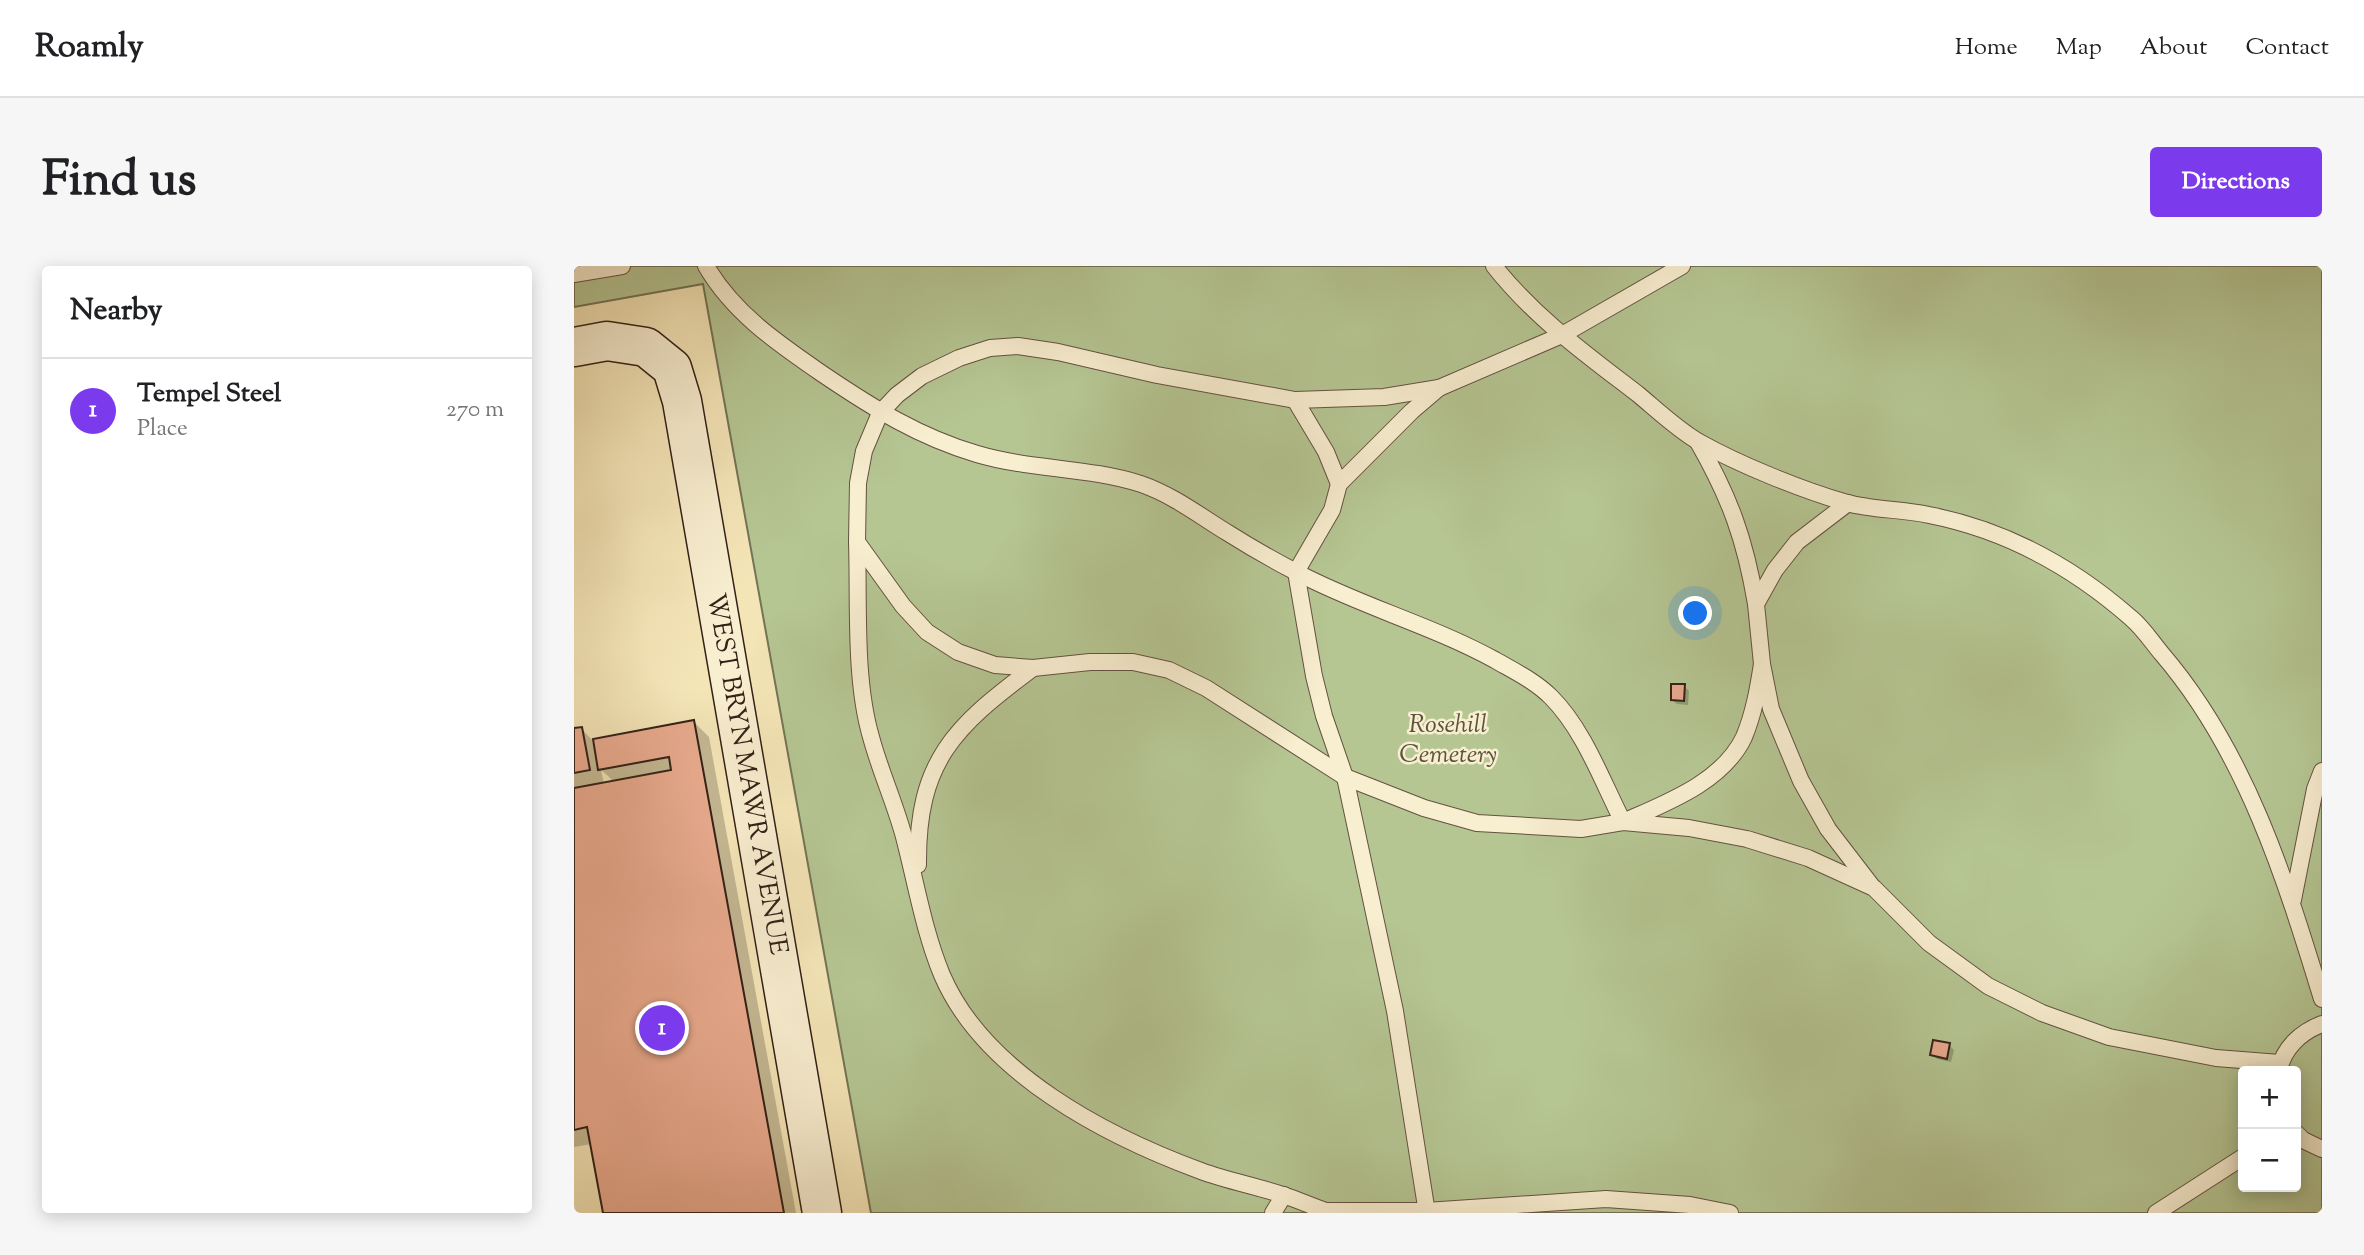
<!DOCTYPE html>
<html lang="en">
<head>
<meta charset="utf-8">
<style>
	:root { --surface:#fff; --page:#f6f6f6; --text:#202124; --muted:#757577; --line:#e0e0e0; --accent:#7c3aed }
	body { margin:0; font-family:"Sorts Mill Goudy",serif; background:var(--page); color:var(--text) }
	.controls { position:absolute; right:21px; bottom:21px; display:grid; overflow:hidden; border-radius:7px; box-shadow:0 4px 18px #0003 }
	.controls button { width:63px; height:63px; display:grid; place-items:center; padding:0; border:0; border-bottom:2px solid var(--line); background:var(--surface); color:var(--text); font:35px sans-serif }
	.you { position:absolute; left:1122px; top:348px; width:24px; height:24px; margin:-18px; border:5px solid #fff; border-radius:50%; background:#1a73e8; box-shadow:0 0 0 10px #1a73e833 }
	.badge { display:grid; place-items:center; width:46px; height:46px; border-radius:50%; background:var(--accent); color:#fff; font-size:23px; font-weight:700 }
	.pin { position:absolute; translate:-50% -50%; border:4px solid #fff; box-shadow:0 2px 7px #0006 }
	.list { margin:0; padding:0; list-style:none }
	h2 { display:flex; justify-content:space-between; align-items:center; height:91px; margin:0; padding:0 28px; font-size:30px }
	h2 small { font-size:23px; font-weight:400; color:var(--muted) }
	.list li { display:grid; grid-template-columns:46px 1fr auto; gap:21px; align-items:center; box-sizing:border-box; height:105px; padding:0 28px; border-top:2px solid var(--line) }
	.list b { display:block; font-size:26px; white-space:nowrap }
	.list p { margin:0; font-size:23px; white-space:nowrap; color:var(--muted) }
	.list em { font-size:23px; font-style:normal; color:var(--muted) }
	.map { position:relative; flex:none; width:1748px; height:947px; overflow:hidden; border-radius:7px }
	header { display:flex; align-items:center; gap:42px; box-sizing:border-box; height:98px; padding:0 35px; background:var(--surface); border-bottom:2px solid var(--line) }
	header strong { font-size:33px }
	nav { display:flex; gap:38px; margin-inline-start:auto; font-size:24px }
	.intro { display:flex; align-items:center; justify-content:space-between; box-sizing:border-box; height:168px; padding:0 42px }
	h1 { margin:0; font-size:49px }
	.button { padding:18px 32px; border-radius:7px; background:var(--accent); color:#fff; font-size:24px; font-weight:700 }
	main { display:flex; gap:42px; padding:0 42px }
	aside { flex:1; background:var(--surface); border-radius:7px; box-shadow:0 4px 18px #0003 }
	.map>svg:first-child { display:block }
</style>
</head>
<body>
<header>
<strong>Roamly</strong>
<nav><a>Home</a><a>Map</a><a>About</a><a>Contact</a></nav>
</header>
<div class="intro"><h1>Find us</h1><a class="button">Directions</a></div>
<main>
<aside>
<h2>Nearby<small></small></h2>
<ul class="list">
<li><span class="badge">1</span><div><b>Tempel Steel</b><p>Place</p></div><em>270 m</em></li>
</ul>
</aside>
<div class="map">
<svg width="1748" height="947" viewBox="0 0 1748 947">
	<rect width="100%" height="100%" fill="#f4e5b7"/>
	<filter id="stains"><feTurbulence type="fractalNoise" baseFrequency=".00286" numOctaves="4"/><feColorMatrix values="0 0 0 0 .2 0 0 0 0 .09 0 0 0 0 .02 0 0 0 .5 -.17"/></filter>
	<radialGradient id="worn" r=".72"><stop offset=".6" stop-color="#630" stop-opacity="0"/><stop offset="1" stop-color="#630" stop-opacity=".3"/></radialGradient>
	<!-- green -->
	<path fill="#b5c693" stroke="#747456" stroke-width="2" fill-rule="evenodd" d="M0,0H1748V947H297L129,18L0,41ZM1669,805H1722V921H1669Z"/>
	<!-- shadow -->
	<g fill="#0003" fill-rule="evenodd">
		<path d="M1110,420L1115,425L1114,439L1103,438L1098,434Z"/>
		<path d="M120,456L135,471L222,947H31L18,878L0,881V464L7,462L19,475ZM27,504L34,510L40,516L30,518Z"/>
		<path d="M1375,779L1380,784L1377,796L1363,793L1358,788Z"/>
	</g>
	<!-- building -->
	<g fill="#e9aa8e" stroke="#342118" stroke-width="2">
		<path d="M1097,418H1111L1110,435L1097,434Z"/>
		<path d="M120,454L210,947H29L13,861L0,864V522L97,504L95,491L24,504L19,473Z"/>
		<path d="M8,461L16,504L0,507V462Z"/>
		<path d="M1359,774L1376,777L1373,793L1356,789Z"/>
	</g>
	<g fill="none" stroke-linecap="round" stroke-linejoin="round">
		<defs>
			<g id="lane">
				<path d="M132,0C160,48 205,78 250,109C299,142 345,171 403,188C457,204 514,201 567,218C599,229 626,250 654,267C676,281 699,294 722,306C786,340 857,359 921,394C940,405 961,415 977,431C1010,464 1028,515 1049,556C1092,537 1149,516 1170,471C1180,447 1184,423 1188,398"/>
				<path d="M920,0C961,52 1013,89 1065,129C1084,145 1104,164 1125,176C1166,199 1228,224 1273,237C1299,244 1328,243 1355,249C1431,264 1499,301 1557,352C1569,362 1578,376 1588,388C1672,486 1711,612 1748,733"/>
				<path d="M0,8L48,0"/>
				<path d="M865,122L810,131L721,134L583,109L484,86L444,80L416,82L385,92L348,110L323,129L306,147L290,185L284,217L283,276L329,340L353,366L384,386L421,399L459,402L516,396H559L595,404L632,422L771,511L850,542L903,557L1007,563L1049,556L1115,562L1173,573L1234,592L1300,622L1355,677L1414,720L1468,747L1535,771L1642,792L1706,797"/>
				<path d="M721,134L752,186L765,218"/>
				<path d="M1124,176C1156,232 1171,273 1182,338"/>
				<path d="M1274,237L1223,276L1201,304L1182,338L1188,398L1197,443L1227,515L1254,563L1297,619"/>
				<path d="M283,276C285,337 280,413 297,471C306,505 321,537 330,571C342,617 350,666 368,709C410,807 532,870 627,905C654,915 682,920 709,929C725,934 741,942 758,947"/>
				<path d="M344,599C343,495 380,461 459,402"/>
				<path d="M1719,634L1741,523L1748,505"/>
				<path d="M1705,805C1709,782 1727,766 1748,758"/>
				<path d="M1722,867L1729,874L1748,883"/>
				<path d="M753,945H852L1032,933L1116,939L1156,947"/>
				<path d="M699,947L710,929"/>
				<path d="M853,947L821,745L771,511L750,450L740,410L722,306L758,244L765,218L838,145L865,122L988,69L1108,0"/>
				<path d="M1582,947L1669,891"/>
			</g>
			<path id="secondary" d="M0,81L33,75L72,81L98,102L108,135L248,947"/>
		</defs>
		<!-- lane casing -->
		<use href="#lane" stroke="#645240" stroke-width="18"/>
		<!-- secondary casing -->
		<use href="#secondary" stroke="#342118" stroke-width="41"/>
		<!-- lane -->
		<use href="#lane" stroke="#f8eed0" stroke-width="16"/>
		<!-- secondary -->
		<use href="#secondary" stroke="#f8eed0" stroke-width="38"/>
	</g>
	<g text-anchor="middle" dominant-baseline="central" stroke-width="5" stroke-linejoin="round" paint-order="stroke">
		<!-- park labels -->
		<g font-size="26" font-style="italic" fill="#5b533d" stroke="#f8eed0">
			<text x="874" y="459">Rosehill<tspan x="874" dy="30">Cemetery</tspan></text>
		</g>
		<!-- street labels -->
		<g font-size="26" fill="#342118" stroke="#f8eed0">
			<text transform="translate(172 508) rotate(80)">WEST BRYN MAWR AVENUE</text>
		</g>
	</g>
	<rect width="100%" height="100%" filter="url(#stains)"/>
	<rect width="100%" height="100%" fill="url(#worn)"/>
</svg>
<div class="controls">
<button>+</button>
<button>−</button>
</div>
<div class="you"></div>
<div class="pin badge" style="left:88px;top:762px">1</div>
</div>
</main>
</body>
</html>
